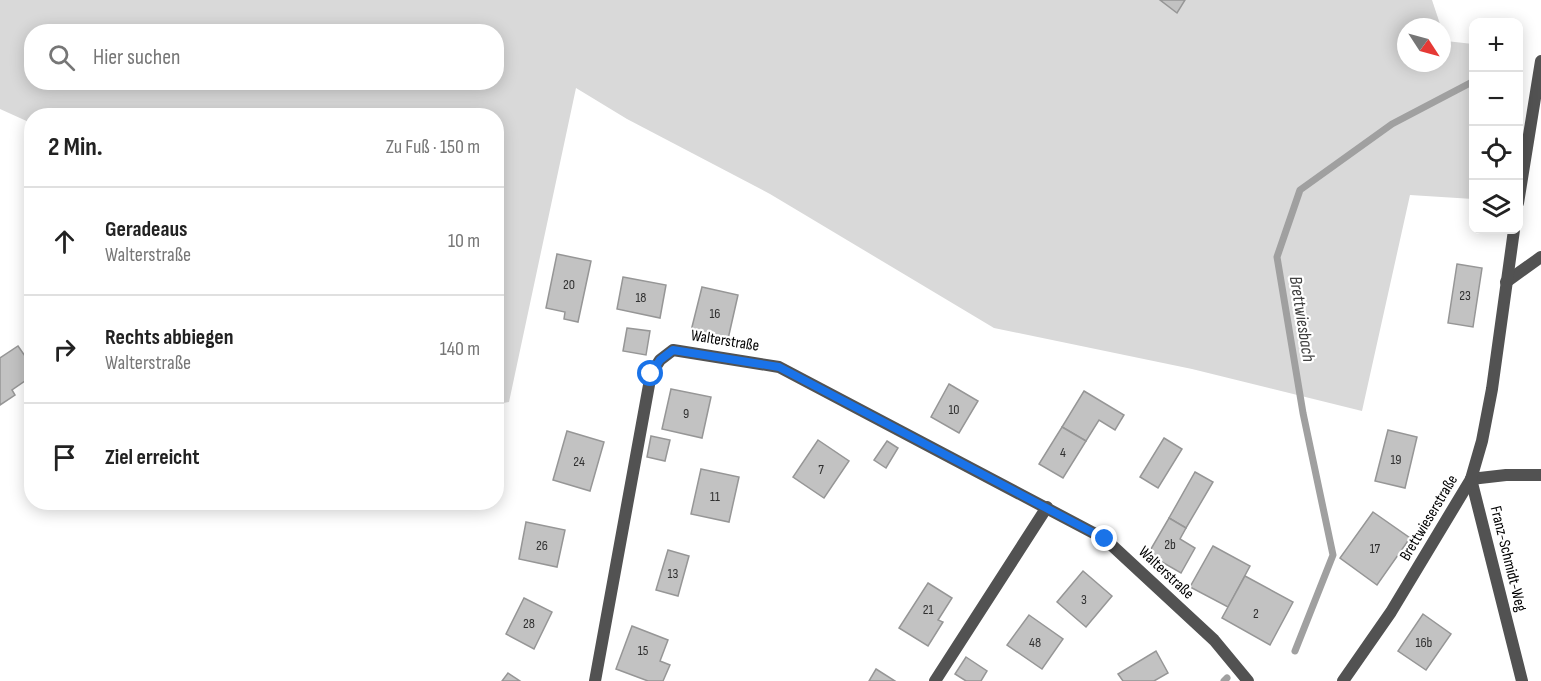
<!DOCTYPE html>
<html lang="de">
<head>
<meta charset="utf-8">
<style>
	:root { --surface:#fff; --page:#f6f6f6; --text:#222; --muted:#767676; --line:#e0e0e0 }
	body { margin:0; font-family:"Sofia Sans Condensed",sans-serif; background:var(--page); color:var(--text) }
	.controls { position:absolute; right:18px; top:18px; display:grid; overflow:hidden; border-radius:12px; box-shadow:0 3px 15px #0003 }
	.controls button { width:54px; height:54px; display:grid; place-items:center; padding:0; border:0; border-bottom:2px solid var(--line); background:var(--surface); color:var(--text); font:30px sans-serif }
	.compass { position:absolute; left:1397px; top:18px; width:54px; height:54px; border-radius:50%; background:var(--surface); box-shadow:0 3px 15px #0003; rotate:126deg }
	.stop { position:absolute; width:18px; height:18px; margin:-14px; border:4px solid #1a73e8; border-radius:50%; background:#fff }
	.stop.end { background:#1a73e8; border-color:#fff; box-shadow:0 2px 6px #0008 }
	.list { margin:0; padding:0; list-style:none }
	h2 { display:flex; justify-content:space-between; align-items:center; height:78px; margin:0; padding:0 24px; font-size:26px }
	h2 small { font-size:20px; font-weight:400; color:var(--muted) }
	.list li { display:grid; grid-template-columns:39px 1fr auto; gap:18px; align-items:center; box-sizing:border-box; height:108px; padding:0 24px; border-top:2px solid var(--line) }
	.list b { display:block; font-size:22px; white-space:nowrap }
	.list p { margin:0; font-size:20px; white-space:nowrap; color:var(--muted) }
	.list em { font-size:20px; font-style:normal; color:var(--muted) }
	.icon { flex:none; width:33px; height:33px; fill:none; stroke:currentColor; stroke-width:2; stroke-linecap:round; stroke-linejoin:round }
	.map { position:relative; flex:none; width:1541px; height:681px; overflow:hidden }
	.search { position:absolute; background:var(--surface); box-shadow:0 3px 15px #0003; left:24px; top:24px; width:480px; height:66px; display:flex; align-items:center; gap:15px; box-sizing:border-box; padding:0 21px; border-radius:24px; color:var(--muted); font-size:22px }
	.panel { position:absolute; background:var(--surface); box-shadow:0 3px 15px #0003; left:24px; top:108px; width:480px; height:402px; border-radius:24px }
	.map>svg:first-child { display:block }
</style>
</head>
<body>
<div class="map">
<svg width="1541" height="681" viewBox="0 0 1541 681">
	<rect width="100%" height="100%" fill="#fff"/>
	<!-- green -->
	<path fill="#d9d9d9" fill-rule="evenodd" d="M0,0H1432L1441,27H1406V63H1442V29L1446,41L1473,44V199L1410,195L1362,411L1192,369L994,328L770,194L627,119L576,88L509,402L497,404L496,116H32L31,123L0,109ZM32,32H496V82H32Z"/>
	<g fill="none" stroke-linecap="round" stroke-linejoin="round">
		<!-- stream -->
		<g stroke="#a0a0a0" stroke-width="7">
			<path d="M1295,651L1333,555L1303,413L1277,257L1300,190L1392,124L1474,81"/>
			<path d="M1224,681L1227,678"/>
		</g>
	</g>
	<!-- building -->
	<g fill="#c2c2c2" stroke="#969696" stroke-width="1.5">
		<path d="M1160,0H1185L1177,13Z"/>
		<path d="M557,254L591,261L578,322L564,319L565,312L546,308Z"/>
		<path d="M1457,264L1482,268L1473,327L1448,323Z"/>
		<path d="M623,277L666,285L660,318L617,309Z"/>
		<path d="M702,287L738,295L728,339L691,331Z"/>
		<path d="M627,328L650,331L646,355L623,351Z"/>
		<path d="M18,346L32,366V376L12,390L15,395L0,405V358Z"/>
		<path d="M949,384L978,401L959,433L931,417Z"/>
		<path d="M671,389L711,397L702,438L662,429Z"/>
		<path d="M1084,391L1124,415L1115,430L1099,420L1086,441L1062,427Z"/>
		<path d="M1062,427L1086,441L1063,478L1039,464Z"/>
		<path d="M1388,430L1417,437L1405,488L1375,481Z"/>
		<path d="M567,431L604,442L590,491L553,480Z"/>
		<path d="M651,436L670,440L665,461L647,457Z"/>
		<path d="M1164,438L1182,449L1158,488L1140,477Z"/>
		<path d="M818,440L849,461L824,498L793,477Z"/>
		<path d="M887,441L898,448L886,468L874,460Z"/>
		<path d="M701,469L739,477L729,522L691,514Z"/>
		<path d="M1195,472L1213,482L1186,528L1169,518Z"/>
		<path d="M1373,512L1410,538L1377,585L1340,558Z"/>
		<path d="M1169,518L1186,528L1180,539L1195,548L1181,573L1148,554Z"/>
		<path d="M526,522L565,530L557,567L519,559Z"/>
		<path d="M1213,546L1250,566L1228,607L1190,587Z"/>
		<path d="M668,550L689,556L678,596L656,590Z"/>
		<path d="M1083,571L1112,596L1086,627L1057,602Z"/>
		<path d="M1245,576L1293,602L1270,645L1222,618Z"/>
		<path d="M928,583L952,598L938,620L943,622L928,646L899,628Z"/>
		<path d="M524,598L552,612L534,649L506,634Z"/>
		<path d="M1423,614L1451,634L1426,670L1398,651Z"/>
		<path d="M1029,615L1063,639L1042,669L1007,645Z"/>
		<path d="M632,626L668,640L660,661L670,665L663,681H648L616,669Z"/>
		<path d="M1156,651L1168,673L1154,681H1123L1118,674Z"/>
		<path d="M966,657L987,671L981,681H966L955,674Z"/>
		<path d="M876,669L895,681H869Z"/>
		<path d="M508,673L520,681H502Z"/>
	</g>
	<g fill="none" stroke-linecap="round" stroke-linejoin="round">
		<!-- minor -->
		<g stroke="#525252" stroke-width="12">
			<path d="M1518,203L1541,61"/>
			<path d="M1506,282L1541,257"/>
			<path d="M1471,479L1522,681"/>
			<path d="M1471,479L1506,475H1541"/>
			<path d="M595,681L651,374L660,360L673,350L779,367L1105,539L1214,640L1248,681"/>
			<path d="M935,681L1047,507"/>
			<path d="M1343,681L1391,612L1471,479L1482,441L1492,389L1514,230"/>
		</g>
	</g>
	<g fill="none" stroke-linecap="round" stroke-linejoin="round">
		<!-- route -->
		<path stroke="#1a73e8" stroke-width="8" d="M651,374L660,360L673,350L779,367L1105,539"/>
	</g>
	<g text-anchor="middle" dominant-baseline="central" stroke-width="4.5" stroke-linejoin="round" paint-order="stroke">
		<!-- number labels -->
		<g font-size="14" fill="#303030">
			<text x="569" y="284">20</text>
			<text x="1465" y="295">23</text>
			<text x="641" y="297">18</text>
			<text x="715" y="313">16</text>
			<text x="954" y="409">10</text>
			<text x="686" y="413">9</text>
			<text x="1063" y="452">4</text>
			<text x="1396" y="459">19</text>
			<text x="579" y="461">24</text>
			<text x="821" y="469">7</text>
			<text x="715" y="496">11</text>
			<text x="1170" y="544">2b</text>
			<text x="542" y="545">26</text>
			<text x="1375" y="548">17</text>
			<text x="673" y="573">13</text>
			<text x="1084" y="599">3</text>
			<text x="928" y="609">21</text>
			<text x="1256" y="613">2</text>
			<text x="529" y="623">28</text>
			<text x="1035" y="642">48</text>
			<text x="1424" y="642">16b</text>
			<text x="643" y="650">15</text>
		</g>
		<!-- street labels -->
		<g font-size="16" fill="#000" stroke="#fff">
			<text transform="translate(725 341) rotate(9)">Walterstraße</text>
			<text transform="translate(1429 518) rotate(-59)">Brettwieserstraße</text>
			<text transform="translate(1508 559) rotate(76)">Franz-Schmidt-Weg</text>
			<text transform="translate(1166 573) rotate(43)">Walterstraße</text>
		</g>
		<!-- water labels -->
		<g font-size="18" font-style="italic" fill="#414141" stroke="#fff">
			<text transform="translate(1302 319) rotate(81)">Brettwiesbach</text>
		</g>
	</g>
</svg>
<div class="controls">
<button>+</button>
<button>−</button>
<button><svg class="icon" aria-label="locate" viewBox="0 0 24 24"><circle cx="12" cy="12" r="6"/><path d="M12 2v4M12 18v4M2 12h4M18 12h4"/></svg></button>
<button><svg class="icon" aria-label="layers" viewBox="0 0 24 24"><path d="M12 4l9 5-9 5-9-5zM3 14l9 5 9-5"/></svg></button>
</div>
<svg class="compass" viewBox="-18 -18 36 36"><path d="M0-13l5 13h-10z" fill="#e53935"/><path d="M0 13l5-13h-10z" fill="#767676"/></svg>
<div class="stop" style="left:651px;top:374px"></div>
<div class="stop end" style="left:1105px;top:539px"></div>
<div class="search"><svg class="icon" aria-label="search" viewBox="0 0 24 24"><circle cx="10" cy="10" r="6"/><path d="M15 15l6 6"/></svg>Hier suchen</div>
<section class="panel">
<h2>2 Min.<small>Zu Fuß · 150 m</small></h2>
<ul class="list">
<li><svg class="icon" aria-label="ahead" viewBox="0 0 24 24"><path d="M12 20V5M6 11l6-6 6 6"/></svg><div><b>Geradeaus</b><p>Walterstraße</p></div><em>10 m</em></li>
<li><svg class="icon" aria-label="right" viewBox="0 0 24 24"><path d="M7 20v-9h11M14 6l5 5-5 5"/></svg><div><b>Rechts abbiegen</b><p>Walterstraße</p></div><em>140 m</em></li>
<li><svg class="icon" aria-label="arrive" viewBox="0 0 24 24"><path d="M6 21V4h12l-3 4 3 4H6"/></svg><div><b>Ziel erreicht</b></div></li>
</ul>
</section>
</div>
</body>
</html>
